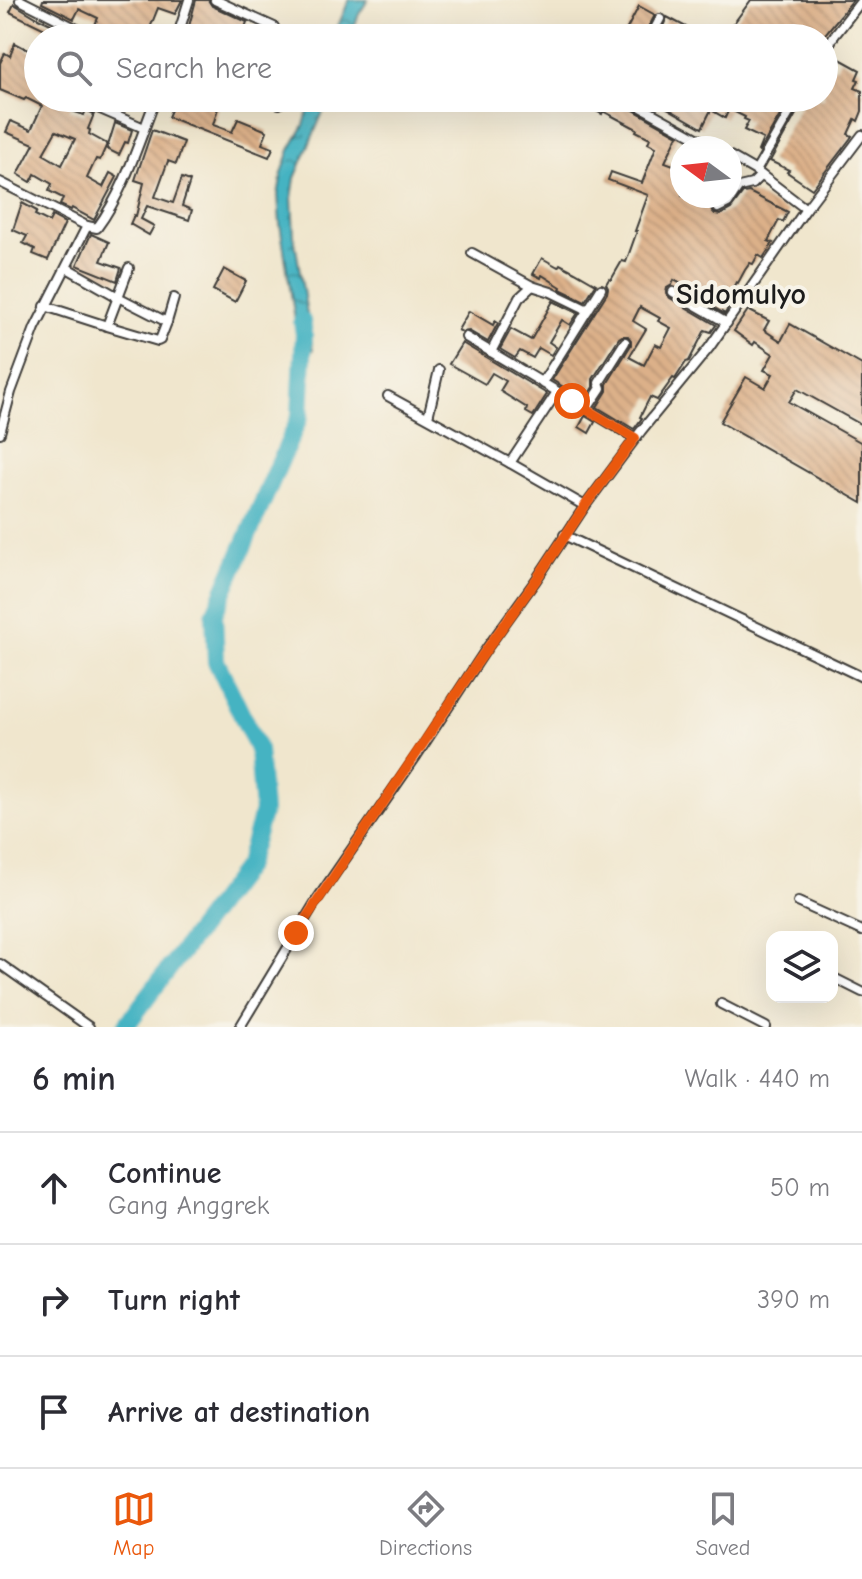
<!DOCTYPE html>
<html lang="en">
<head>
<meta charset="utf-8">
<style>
	:root { --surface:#fff; --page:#f2f2f3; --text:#2b2b33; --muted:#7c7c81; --line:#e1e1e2; --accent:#ea580c }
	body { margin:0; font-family:"Comic Neue",sans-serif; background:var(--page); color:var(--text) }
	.controls { position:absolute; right:24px; bottom:24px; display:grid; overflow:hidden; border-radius:16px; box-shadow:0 8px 32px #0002 }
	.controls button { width:72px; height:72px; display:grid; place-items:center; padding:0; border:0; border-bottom:2px solid var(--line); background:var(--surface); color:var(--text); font:40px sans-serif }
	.compass { position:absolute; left:670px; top:136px; width:72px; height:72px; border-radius:50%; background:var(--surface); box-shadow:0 8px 32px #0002; rotate:285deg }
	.stop { position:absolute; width:24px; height:24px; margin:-18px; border:6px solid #ea580c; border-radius:50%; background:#fff }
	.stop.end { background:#ea580c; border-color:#fff; box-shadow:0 2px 8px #0008 }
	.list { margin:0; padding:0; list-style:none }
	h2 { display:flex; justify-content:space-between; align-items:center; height:104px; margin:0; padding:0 32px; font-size:34px }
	h2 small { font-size:26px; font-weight:400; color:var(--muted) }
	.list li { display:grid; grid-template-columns:52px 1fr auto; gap:24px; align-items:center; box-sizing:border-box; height:112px; padding:0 32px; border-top:2px solid var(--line) }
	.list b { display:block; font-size:30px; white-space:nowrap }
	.list p { margin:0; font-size:26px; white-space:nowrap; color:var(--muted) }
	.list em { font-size:26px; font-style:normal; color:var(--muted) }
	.icon { flex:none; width:44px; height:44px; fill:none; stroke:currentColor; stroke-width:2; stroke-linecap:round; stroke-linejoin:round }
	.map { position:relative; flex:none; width:862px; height:1027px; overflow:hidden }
	.search { position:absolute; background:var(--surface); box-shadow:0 8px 32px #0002; left:24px; right:24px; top:24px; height:88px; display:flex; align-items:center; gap:20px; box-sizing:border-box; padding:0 28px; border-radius:44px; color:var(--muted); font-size:30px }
	.sheet { height:440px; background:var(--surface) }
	nav { display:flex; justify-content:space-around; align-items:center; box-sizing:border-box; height:112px; border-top:2px solid var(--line); background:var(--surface); font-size:22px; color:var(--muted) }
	nav a { display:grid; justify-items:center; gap:4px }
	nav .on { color:var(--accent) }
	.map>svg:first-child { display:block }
</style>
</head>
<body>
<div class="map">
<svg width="862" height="1027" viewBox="0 0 862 1027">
	<defs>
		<pattern id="water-ripples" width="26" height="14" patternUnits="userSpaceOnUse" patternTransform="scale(2)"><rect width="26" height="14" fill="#45b3c2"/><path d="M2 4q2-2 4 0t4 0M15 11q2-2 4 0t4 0" fill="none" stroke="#39919d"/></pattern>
		<pattern id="building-back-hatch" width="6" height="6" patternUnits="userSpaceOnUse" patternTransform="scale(2)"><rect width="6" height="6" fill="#dcb089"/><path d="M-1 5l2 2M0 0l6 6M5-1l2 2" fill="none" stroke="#bc9776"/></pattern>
	</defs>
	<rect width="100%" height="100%" fill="#f7f3e8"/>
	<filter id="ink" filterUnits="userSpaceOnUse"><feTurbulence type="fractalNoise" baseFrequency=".0125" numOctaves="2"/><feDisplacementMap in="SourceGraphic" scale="16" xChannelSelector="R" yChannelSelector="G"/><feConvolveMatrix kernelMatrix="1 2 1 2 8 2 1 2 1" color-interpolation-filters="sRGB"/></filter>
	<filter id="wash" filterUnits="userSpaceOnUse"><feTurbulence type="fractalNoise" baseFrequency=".006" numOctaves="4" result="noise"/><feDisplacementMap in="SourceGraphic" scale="32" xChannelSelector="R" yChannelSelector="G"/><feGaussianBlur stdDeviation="1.8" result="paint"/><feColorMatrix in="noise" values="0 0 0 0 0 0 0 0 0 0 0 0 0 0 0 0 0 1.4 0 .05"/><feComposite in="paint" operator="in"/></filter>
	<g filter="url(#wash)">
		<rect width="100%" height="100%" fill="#f0e6cd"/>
		<!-- water -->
		<g fill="url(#water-ripples)" stroke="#30686f" stroke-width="2">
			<path d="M349,0H368L359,14L350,38H333Z"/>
			<path d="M312,98H329L295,178L292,198L294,236L313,350L301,345L296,326L280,224L278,195L282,173L290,150L304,125Z"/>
		</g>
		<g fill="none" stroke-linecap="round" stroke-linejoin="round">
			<!-- river -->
			<path stroke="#45b3c2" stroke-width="18" d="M125,1027L247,865L263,811L258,749L216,661L214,614L300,416L304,334L302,321"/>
		</g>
		<g id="blocks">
			<!-- building -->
			<g fill="url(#building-back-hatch)" fill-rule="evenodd">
				<path d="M43,0H182L175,14L158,8L146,38H114L100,33L93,29L98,18L79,9L74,19L42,3Z"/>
				<path d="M196,0H208L212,6L247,22L241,38H190L192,31L188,30Z"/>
				<path d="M751,0H853L822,38H723Z"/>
				<path d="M14,4L36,17L80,38H47L49,31L10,12Z"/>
				<path d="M639,6L655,15L643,38H622Z"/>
				<path d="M667,17L686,27L681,38H658Z"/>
				<path d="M15,43L38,55V98H68L72,104L69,110L84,115L86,110L94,114L88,129L90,130L89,134L107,144L100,160L96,159L87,178L103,187L110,173L117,177L94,220L72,208L71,210L60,205L63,198L49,191L52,184L35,174L31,182L18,174L34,144L6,132L11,121L31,130L42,106L26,98L24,100L0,90V63L5,53L10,56ZM56,131L75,139L62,165L43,154Z"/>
				<path d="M840,59L860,70L856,79L859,80L855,88L862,91V111L858,121L855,119L848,134L852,136L850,139L812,189L787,172L789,170L770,161L805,98H824V62L836,68Z"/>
				<path d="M176,98L192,103L194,98H221L213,125L232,132L238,119L267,131L262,144L273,148L269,157L168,117Z"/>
				<path d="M571,98H612L678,135L665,162L682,168V196H724L712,205L711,210L715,214L720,215L731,209L743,193L749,192L788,212L783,222L779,220L768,241L773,243L763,258L758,255L753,264L750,263L745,270L738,283L736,282L728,297L732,300L725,314L705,303L708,298L674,280L672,285L667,288L666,293L670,298L716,325L711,332L705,330L689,361L686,362L675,379L673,378L657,400L650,397L640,417L642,418L634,429L597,407L607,391V384L631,345V340L628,336H622L619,338L593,379V387L585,400L552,380L607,293L608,288L606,284L609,279L611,280L622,261L626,262L637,231H635L648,195L608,180L611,172L642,183L656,147L648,143L650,138L636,131L637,129L603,111L602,114ZM640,307L660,318L658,321L671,328L661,347L655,344L644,365L629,357L646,329L633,321Z"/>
				<path d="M650,98H683L690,101L692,98H790L759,152L758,151L763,139L744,130L749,121L744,119L745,117L729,109L725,118L711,110L702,128Z"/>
				<path d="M115,123L132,130L128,143L125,142L119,155L107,149Z"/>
				<path d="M152,130L184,142L176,164L168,161L155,197L173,203L182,178L190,181L182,206L192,210L189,220L147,206L141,219L154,226L149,235L130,224L134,215L136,216L144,183L135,180Z"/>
				<path d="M22,203L37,211L35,215L49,222L52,216L65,223L48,260L33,254L35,249L23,243L27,236L13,230Z"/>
				<path d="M91,234L109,242L101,261L121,268L117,281L77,265Z"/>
				<path d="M542,258L558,267L560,264L575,272L596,284L585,301L560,289L561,287L542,275L541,278L533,274Z"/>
				<path d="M224,269L246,281L235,302L213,290Z"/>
				<path d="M553,301L578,313L570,325L562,320L549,342L556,347L551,355L539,348L533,358L520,351L515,358L500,349L511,329L531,340Z"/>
				<path d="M748,310L769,321L764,330L781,341L790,324L862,365V425L797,389L789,402L862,443V503L720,422L746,377L765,388L773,374L764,370L773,354L755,342L753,345L734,331Z"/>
				<path d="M469,311L493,325L495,321L498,323L488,342L469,331L462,332L458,330Z"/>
				<path d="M462,343L547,394L533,416L526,412L527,408L500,391L506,381L492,373L485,384L449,364Z"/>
				<path d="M585,416L595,422L589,433L579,427Z"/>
			</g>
		</g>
	</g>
	<g filter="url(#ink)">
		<use href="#blocks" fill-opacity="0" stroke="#3c3a37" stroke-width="2"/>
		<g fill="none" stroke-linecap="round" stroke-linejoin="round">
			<defs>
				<g id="minor">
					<path d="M20,0L95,38"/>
					<path d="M215,0L274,27"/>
					<path d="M177,38L189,0"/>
					<path d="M650,38L660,19"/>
					<path d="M824,53L834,36L862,0"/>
					<path d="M75,98L144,128"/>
					<path d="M263,98L279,104"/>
					<path d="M625,98L715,148"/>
					<path d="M115,114L121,98"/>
					<path d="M730,156L756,171L806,209"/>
					<path d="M756,171L798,98"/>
					<path d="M0,182L87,226"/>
					<path d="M718,208L728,203L739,187L752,184L761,175"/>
					<path d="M472,253L532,286L551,292L588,310"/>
					<path d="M67,268L118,297L167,322L174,298"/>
					<path d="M129,268L107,326L158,341L160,340L167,322"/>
					<path d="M673,292L727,323"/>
					<path d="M45,306L107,326"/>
					<path d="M466,337L635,438"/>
					<path d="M491,352L519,298L532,286"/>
					<path d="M542,383L601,289"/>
					<path d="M388,396L510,463L585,506"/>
					<path d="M587,409L601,388L599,383L625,342"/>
					<path d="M428,417L439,370"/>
					<path d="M0,433L11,392L35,328L87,226L97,228C125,190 139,141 156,98"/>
					<path d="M510,463L557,392"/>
					<path d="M564,535L862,677"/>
					<path d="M798,902L862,931"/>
					<path d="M0,964L89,1027"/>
					<path d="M832,977L862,992"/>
					<path d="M721,1004L766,1027"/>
					<path d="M240,1027L316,901L417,755L487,648L536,580L585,506L641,431L709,348L806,209L862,135"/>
				</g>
			</defs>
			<!-- minor casing -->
			<use href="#minor" stroke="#3c3a37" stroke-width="12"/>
			<!-- minor -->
			<use href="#minor" stroke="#fff" stroke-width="8"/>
		</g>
	</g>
	<g fill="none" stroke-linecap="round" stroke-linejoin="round" filter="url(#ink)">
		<!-- route -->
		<path stroke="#ea580c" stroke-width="10" d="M296,933L477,663L536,580L585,506L635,438L572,401"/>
	</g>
	<g text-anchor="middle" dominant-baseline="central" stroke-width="8" stroke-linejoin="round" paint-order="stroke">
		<!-- quarter labels -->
		<g font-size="30" font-weight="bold" fill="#1c1c1c" stroke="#f7f3e8">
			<text x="741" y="294">Sidomulyo</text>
		</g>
	</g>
</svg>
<div class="controls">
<button><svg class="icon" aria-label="layers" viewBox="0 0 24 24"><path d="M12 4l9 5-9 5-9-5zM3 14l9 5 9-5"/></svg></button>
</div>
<svg class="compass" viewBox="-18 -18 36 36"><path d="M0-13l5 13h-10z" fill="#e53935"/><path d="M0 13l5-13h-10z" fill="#7c7c81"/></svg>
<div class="stop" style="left:572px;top:401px"></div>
<div class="stop end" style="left:296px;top:933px"></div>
<div class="search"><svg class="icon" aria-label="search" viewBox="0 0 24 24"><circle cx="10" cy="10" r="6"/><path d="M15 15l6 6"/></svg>Search here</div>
</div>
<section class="sheet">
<h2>6 min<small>Walk · 440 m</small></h2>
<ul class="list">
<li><svg class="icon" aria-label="ahead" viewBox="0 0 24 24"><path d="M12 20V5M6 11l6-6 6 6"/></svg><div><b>Continue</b><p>Gang Anggrek</p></div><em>50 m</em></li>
<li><svg class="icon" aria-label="right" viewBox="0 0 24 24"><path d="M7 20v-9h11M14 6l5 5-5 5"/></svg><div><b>Turn right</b></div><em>390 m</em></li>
<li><svg class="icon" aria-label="arrive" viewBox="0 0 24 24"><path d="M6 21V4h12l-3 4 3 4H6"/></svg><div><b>Arrive at destination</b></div></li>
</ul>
</section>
<nav>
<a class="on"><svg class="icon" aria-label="map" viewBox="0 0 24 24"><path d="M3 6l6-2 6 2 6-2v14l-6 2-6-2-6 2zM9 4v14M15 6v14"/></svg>Map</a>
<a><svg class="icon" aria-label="directions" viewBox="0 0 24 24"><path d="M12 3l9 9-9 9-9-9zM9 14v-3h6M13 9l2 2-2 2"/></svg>Directions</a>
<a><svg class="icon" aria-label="saved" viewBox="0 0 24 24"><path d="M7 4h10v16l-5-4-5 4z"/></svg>Saved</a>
</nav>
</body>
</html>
